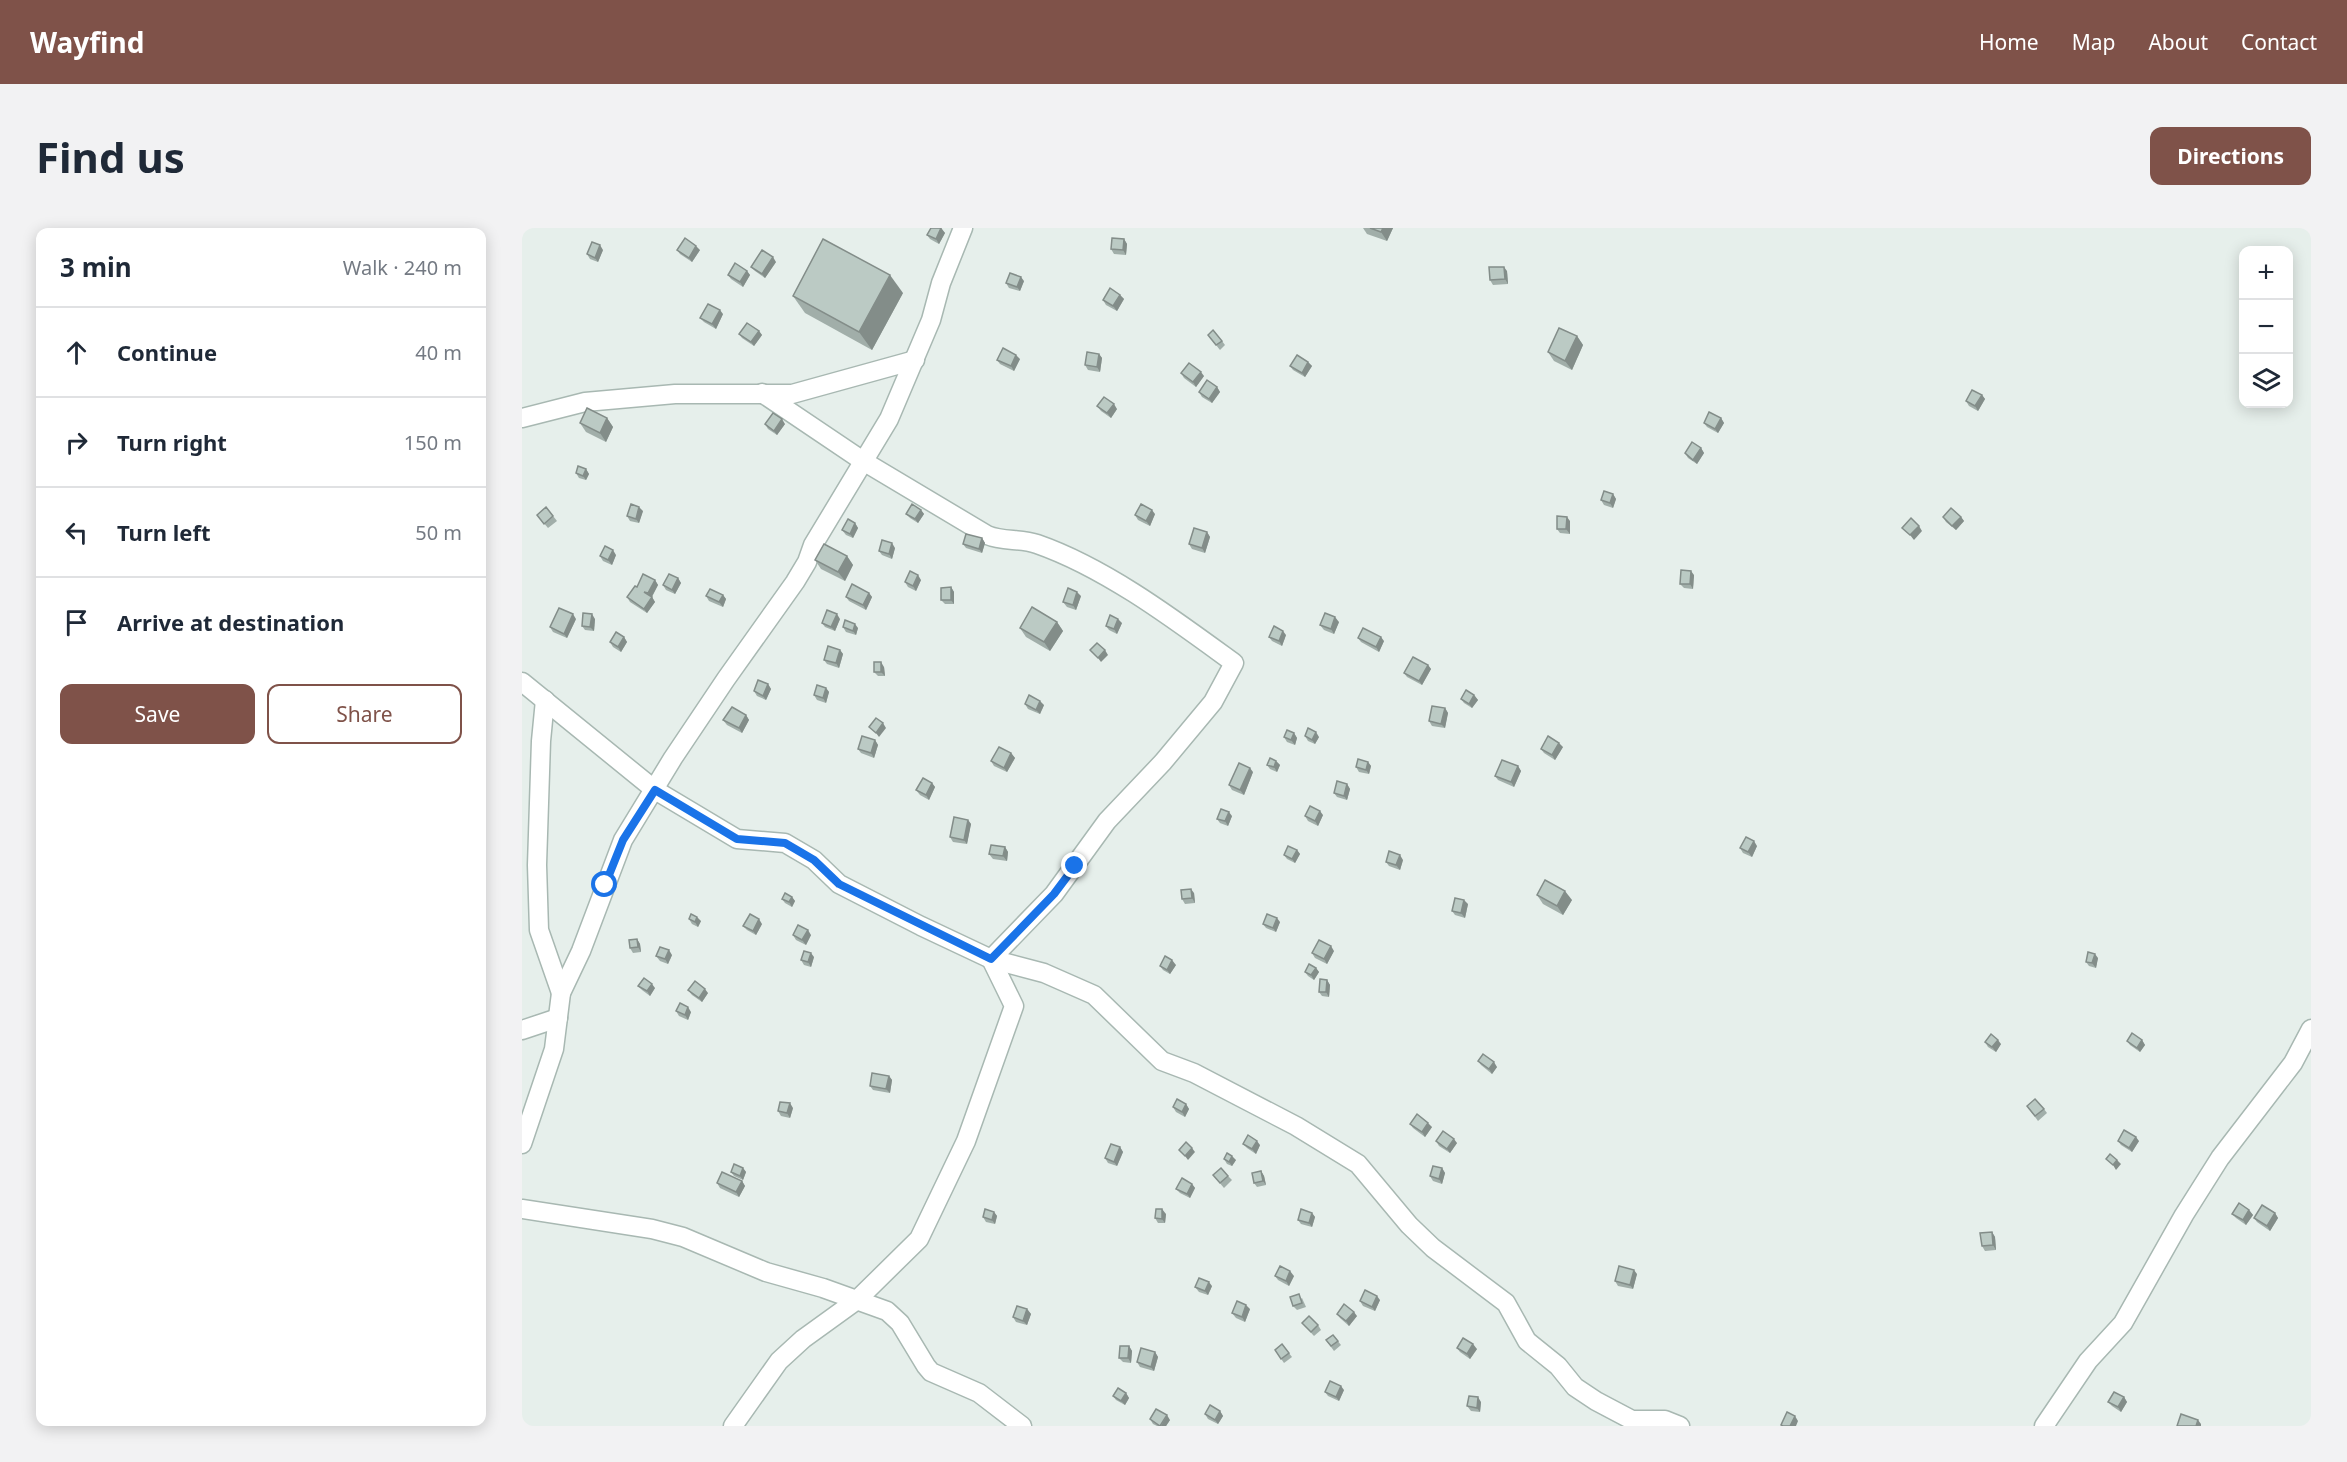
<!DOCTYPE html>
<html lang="en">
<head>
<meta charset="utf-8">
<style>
	:root { --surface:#fff; --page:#f2f2f3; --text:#1f2937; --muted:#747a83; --line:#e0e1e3; --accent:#7f5249 }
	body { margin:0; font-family:"Noto Sans",sans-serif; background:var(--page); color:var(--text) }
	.controls { position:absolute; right:18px; top:18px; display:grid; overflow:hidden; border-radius:12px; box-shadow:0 3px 15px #0003 }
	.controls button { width:54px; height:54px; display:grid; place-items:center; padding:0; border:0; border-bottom:2px solid var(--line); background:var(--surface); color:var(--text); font:30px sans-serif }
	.stop { position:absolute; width:18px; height:18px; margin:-14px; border:4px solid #1a73e8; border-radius:50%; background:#fff }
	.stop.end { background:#1a73e8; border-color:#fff; box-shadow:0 2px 6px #0008 }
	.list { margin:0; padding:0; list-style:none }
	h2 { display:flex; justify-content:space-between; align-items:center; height:78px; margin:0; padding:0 24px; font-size:26px }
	h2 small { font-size:20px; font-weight:400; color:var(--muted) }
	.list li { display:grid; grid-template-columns:39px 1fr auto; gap:18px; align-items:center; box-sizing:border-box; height:90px; padding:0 24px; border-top:2px solid var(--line) }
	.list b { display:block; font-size:22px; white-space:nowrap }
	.list em { font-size:20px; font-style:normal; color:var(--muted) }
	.actions { display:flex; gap:12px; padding:18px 24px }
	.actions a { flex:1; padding:14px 0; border:2px solid var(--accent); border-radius:12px; text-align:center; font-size:21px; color:var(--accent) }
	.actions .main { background:var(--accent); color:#fff }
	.icon { flex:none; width:33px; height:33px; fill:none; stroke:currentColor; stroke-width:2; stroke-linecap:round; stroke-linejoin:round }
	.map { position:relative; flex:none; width:1789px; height:1198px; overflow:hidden; border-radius:12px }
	header { display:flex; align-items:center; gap:36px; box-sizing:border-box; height:84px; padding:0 30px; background:var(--accent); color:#fff }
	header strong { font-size:28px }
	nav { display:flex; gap:33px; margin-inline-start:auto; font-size:21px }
	.intro { display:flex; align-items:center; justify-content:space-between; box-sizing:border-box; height:144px; padding:0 36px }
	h1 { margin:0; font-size:42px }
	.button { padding:15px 27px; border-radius:12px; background:var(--accent); color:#fff; font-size:21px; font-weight:700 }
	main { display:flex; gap:36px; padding:0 36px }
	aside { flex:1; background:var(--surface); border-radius:12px; box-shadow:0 3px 15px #0003 }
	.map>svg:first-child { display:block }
</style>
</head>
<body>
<header>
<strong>Wayfind</strong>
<nav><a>Home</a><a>Map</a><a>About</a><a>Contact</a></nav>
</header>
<div class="intro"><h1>Find us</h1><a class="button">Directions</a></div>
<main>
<aside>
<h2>3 min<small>Walk · 240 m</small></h2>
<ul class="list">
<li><svg class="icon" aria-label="ahead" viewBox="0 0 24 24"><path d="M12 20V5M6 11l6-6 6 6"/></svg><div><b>Continue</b></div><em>40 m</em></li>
<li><svg class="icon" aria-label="right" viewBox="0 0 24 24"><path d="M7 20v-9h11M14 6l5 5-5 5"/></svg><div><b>Turn right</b></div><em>150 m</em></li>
<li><svg class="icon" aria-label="left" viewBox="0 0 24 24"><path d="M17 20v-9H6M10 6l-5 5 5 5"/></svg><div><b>Turn left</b></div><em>50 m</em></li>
<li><svg class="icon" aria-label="arrive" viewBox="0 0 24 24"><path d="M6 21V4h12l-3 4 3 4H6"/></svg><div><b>Arrive at destination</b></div></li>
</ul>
<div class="actions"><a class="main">Save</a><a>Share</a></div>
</aside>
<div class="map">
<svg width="1789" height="1198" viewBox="0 0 1789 1198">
	<rect width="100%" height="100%" fill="#e6efeb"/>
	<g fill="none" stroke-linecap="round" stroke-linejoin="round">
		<defs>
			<g id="street">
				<path d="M0,190L63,174L153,166H270L393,132"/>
				<path d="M0,454L133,562L215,611L263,615L292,632L317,656L399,698L469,731L522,745L572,767L640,833L672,845L774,898L836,936L887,997L911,1020L984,1075L1005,1113L1036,1138L1053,1159L1074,1173L1110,1192H1143L1158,1198"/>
				<path d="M23,472L19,513L15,637L17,702L39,765"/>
				<path d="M0,802L36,790"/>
				<path d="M0,916L32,821L39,765L59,723L101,612L151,530L204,451L273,354L285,334L291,317L367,191L409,92L419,55L441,0"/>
				<path d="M0,981L130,1001L161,1009L244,1044L301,1060L365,1083L378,1095L404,1138L409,1144L457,1165L500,1198"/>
				<path d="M211,1198L257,1133L281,1111L335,1072L397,1011L444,913L492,778L469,731L532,666L585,593L641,534L691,474L712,435C653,392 584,340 515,316C498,310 481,314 465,307L341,233L240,165"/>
				<path d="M1522,1198L1566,1133L1601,1095L1662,987L1698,930L1771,835L1789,801"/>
			</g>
		</defs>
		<!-- street casing -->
		<use href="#street" stroke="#a8b8b2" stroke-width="21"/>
		<!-- street -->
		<use href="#street" stroke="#fff" stroke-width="18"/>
	</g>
	<!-- wall -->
	<g fill="#a1aea9">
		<path d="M419,0L423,5L417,16L408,11L405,7Z"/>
		<path d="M841,0H871L865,13L845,6Z"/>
		<path d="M602,11L605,16L604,27L592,26L589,21Z"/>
		<path d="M81,22L76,34L68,31L65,26Z"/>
		<path d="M155,22H178L170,34L158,26Z"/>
		<path d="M254,34L243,50L233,43L229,39Z"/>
		<path d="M225,43L228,47L221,59L209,51L206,47Z"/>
		<path d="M985,43L986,56L971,57L968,52Z"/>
		<path d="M502,53L498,63L487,60L484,55Z"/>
		<path d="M381,65L350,122L283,85L271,68Z"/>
		<path d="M598,67L602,71L595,83L584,77L581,72Z"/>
		<path d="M201,86L194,101L182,94L178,90Z"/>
		<path d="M237,103L240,107L232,118L220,110L217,106Z"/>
		<path d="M686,107L700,113L703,117L698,122Z"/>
		<path d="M1055,108L1061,117L1050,142L1032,133L1026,124Z"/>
		<path d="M577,126L580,130L578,144L566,142L563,137Z"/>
		<path d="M498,131L492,143L478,136L475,132Z"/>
		<path d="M786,134L790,138L783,149L771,142L768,138Z"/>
		<path d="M659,145L682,148L674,159L662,150Z"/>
		<path d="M695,159L698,164L690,175L680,169L677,164Z"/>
		<path d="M1460,167L1463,171L1456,183L1447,178L1444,173Z"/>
		<path d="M575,178L595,181L589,190L579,183Z"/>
		<path d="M85,190L91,199L84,214L64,204L58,195Z"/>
		<path d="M1199,190L1202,195L1196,205L1185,199L1182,195Z"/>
		<path d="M243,196H263L255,207L246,201Z"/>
		<path d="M1179,220L1182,225L1175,236L1166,230L1163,225Z"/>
		<path d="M64,241L67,246L64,252L57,250L54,245Z"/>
		<path d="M1091,266L1094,271L1091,280L1082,277L1079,272Z"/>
		<path d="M24,279L35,293L26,300L15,287Z"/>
		<path d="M399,282L402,286L396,295L388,290L384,286Z"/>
		<path d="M121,283L117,295L108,293L105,288Z"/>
		<path d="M633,286L628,298L616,292L613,287Z"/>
		<path d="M1421,289H1439L1442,293L1434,302L1424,294Z"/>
		<path d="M1048,293V306L1038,305L1035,301Z"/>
		<path d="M333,295L336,300L331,310L324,307L320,302Z"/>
		<path d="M685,304L688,309L683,325L670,321L667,316Z"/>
		<path d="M460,310L463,315L460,325L444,320L441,316Z"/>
		<path d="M373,320L370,331L360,327L357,323Z"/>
		<path d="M94,327L90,337L81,333L78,328Z"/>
		<path d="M325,328L331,337L323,353L299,341L293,332Z"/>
		<path d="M1172,347L1171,361L1162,360L1158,356Z"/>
		<path d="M156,350L159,355L153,366L144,362L141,357Z"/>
		<path d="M133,352L136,357L130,369L133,374L125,385L108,374L105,369L115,359Z"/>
		<path d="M399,352L394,363L386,359L383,354Z"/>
		<path d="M429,359L432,364V376H423L419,372Z"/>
		<path d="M347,365L350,369L344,382L327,373L324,369Z"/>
		<path d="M201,367L204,371L201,379L187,373L184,368Z"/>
		<path d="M559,368L554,382L545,379L541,374Z"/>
		<path d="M54,391L45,410L31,404L28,399Z"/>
		<path d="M73,391L72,403L63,402L60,398Z"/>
		<path d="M318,391L313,403L303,399L300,395Z"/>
		<path d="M535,394L541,403L528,423L504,409L498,400Z"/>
		<path d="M817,394L812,406L802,402L798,397Z"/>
		<path d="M600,395L595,406L587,402L584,398Z"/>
		<path d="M321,399L336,400L334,407L324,404Z"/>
		<path d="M764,407L760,418L750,413L747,409Z"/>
		<path d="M102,409L105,414L99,424L91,419L88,414Z"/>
		<path d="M836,410L862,413L857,424L839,414Z"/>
		<path d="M318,422L321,426L317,440L305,436L302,432Z"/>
		<path d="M906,437L909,441L900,457L885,449L882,445Z"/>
		<path d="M362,439L363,448H356L352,444Z"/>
		<path d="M246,456L249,461L244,472L235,468L232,463Z"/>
		<path d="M304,460L307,464L304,475L295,472L292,467Z"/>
		<path d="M952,467L956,472L950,480L942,475L939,471Z"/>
		<path d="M503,476L522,477L518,486L506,481Z"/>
		<path d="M923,480L926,485L923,500L910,498L907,493Z"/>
		<path d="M224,487L227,492L220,505L205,497L201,492Z"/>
		<path d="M772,505L775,510L773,517L765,514L762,509Z"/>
		<path d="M783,508L797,509L793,516L786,513Z"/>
		<path d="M353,512L356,517L352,530L339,525L336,521Z"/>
		<path d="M1041,519L1033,532L1022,525L1019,521Z"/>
		<path d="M489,525L493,530L485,544L472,538L469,533Z"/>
		<path d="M754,533L758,537L755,544L748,541L745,537Z"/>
		<path d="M846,534L849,538L847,546L837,544L834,539Z"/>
		<path d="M996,538L999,543L992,559L976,552L973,548Z"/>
		<path d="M731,544L722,567L710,562L707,557Z"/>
		<path d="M410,555L413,559L407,572L398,567L394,562Z"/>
		<path d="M825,556L828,561L825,572L815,569L812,565Z"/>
		<path d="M801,587L796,598L786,593L783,588Z"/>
		<path d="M710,588L706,598L698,595L695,591Z"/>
		<path d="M446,592L449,596L445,616L431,614L428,609Z"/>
		<path d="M1235,618L1230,629L1221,625L1218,620Z"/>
		<path d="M483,619L486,624L485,633L471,631L467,626Z"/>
		<path d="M775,622L778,626L773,635L765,631L762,627Z"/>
		<path d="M881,632L878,642L867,638L864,634Z"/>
		<path d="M672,665L673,675L663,676L660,671Z"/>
		<path d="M1015,667L1050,672L1041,687L1021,676Z"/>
		<path d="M270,669L273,673L270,679L263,675L260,671Z"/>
		<path d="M946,676L943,690L933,687L930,683Z"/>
		<path d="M167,691L179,693L176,699L170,696Z"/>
		<path d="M758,694L754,704L744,700L741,696Z"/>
		<path d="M240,696L234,707L225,702L221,698Z"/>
		<path d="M271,707H289L284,717L274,712Z"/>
		<path d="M115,711L118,716L119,724L111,725L108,720Z"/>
		<path d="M812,723L805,736L793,730L790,725Z"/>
		<path d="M150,727L146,736L138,733L134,728Z"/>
		<path d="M292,729L289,739L282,737L279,732Z"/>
		<path d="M1576,730L1574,740L1567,738L1564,734Z"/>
		<path d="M654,737L648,746L641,742L638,738Z"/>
		<path d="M794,740L797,744L792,752L786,748L783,744Z"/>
		<path d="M805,752L808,757L807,769L800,768L797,764Z"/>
		<path d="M116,758L133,760L128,768L120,762Z"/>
		<path d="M166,762L186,765L180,774L170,767Z"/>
		<path d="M154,783L169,784L166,792L157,788Z"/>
		<path d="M1620,812L1623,817L1618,824L1608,817L1605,813Z"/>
		<path d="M1463,814L1479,816L1474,824L1466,819Z"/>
		<path d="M956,833L975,839L970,846L959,837Z"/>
		<path d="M367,848L370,852L368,865L351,862L348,858Z"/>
		<path d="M664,876L667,881L663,889L654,884L651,879Z"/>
		<path d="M1505,878L1522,881L1525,885L1516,893Z"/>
		<path d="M271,880L268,890L259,888L256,883Z"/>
		<path d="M888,896L910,899L903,909L891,900Z"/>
		<path d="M914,913L935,915L928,925L917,918Z"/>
		<path d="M1596,913H1617L1610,924L1599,917Z"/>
		<path d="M721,916L738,917L734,926L725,920Z"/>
		<path d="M598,919L601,924L595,938L586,935L583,930Z"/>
		<path d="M702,931L714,932L710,938L705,936Z"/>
		<path d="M221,940L224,944L221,952L212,948L209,944Z"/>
		<path d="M920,940L923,945L920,956L911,953L908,948Z"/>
		<path d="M739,943L742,948L744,957L735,959L732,955Z"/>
		<path d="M691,947L706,948L710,952L702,960Z"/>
		<path d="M220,953L223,958L217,969L198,960L195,955Z"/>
		<path d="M670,956L673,960L668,970L658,965L654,961Z"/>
		<path d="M1727,982L1731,987L1724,997L1714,990L1710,986Z"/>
		<path d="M472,984L475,988L473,996L464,994L461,989Z"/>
		<path d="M790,985L793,989L790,999L779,996L776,992Z"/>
		<path d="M1753,985L1756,990L1748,1003L1735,994L1732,990Z"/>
		<path d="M644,986L643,995H636L633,990Z"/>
		<path d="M1470,1004L1473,1009L1474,1022L1463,1023L1460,1018Z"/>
		<path d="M1115,1046L1111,1061L1096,1058L1093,1053Z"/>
		<path d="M753,1048H772L767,1058L756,1052Z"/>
		<path d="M690,1058L686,1067L677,1064L673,1059Z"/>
		<path d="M780,1070L784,1079L775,1082L771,1078Z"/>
		<path d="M858,1072L853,1083L841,1078L838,1073Z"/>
		<path d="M505,1081L509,1086L505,1097L494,1094L491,1089Z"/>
		<path d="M728,1081L723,1094L714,1090L710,1085Z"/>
		<path d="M815,1086L835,1088L827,1098L818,1090Z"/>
		<path d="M780,1095L796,1097L799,1102L792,1108Z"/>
		<path d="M811,1107L819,1117L812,1123L804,1112Z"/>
		<path d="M760,1116L770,1129L762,1135L753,1122Z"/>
		<path d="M607,1118L610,1123L609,1135L601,1134L597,1130Z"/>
		<path d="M935,1120L955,1121L948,1131L938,1124Z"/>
		<path d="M633,1124L636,1129L632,1143L618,1139L615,1134Z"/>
		<path d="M822,1162L817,1173L806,1168L803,1164Z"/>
		<path d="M604,1165L607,1170L603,1177L594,1172L591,1168Z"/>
		<path d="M1602,1169L1605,1174L1599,1184L1590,1178L1586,1174Z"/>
		<path d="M959,1174L958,1184L949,1183L945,1178Z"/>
		<path d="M698,1183L701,1188L696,1196L686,1191L683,1186Z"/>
		<path d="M628,1191L648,1192L644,1198H635L631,1196Z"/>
	</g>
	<!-- shaded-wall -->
	<g fill="#838d89">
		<path d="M419,0L423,5L417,16L414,11Z"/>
		<path d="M861,0H871L865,13L859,4Z"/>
		<path d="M602,11L605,16L604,27L601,22Z"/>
		<path d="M78,17L81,22L76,34L73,30Z"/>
		<path d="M174,18L178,22L170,34L167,30Z"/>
		<path d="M251,29L254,34L243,50L240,46Z"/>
		<path d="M982,39L985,43L986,56L983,51Z"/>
		<path d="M225,43L228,47L221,59L218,54Z"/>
		<path d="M368,47L381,65L350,122L337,104Z"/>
		<path d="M499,49L502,53L498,63L495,59Z"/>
		<path d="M598,67L602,71L595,83L591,78Z"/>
		<path d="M198,82L201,86L194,101L190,96Z"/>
		<path d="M237,103L240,107L232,118L229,114Z"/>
		<path d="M1055,108L1061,117L1050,142L1043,133Z"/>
		<path d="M577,126L580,130L578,144L575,139Z"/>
		<path d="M494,127L498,131L492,143L489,138Z"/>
		<path d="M786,134L790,138L783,149L780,145Z"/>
		<path d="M679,144L682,148L674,159L671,154Z"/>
		<path d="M695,159L698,164L690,175L687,171Z"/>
		<path d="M1460,167L1463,171L1456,183L1453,178Z"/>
		<path d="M592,176L595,181L589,190L585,185Z"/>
		<path d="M85,190L91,199L84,214L78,205Z"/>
		<path d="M1199,190L1202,195L1196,205L1193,201Z"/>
		<path d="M260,191L263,196L255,207L252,203Z"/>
		<path d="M1179,220L1182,225L1175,236L1171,232Z"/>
		<path d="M64,241L67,246L64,252L61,248Z"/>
		<path d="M1091,266L1094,271L1091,280L1088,275Z"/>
		<path d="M117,279L121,283L117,295L114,291Z"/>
		<path d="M399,282L402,286L396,295L393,291Z"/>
		<path d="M630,282L633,286L628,298L624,293Z"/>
		<path d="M1045,289L1048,293V306L1044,301Z"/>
		<path d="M1439,289L1442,293L1434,302L1430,298Z"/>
		<path d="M333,295L336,300L331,310L328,306Z"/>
		<path d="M1397,298L1400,303L1392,312L1388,307Z"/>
		<path d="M685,304L688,309L683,325L680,320Z"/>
		<path d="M460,310L463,315L460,325L457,321Z"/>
		<path d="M370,315L373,320L370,331L367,326Z"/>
		<path d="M91,322L94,327L90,337L86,332Z"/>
		<path d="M325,328L331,337L323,353L316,344Z"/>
		<path d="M1169,343L1172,347L1171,361L1168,356Z"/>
		<path d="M396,347L399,352L394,363L391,358Z"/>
		<path d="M156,350L159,355L153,366L150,362Z"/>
		<path d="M133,352L136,357L129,370L126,365Z"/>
		<path d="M429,359L432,364V376L429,372Z"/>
		<path d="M555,364L559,368L554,382L551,377Z"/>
		<path d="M347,365L350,369L344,382L341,377Z"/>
		<path d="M201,367L204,371L201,379L197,374Z"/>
		<path d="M130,369L133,374L125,385L122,381Z"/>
		<path d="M51,386L54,391L45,410L42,406Z"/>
		<path d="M70,386L73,391L72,403L68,399Z"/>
		<path d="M315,386L318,391L313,403L309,399Z"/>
		<path d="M813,389L817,394L812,406L809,401Z"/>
		<path d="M596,391L600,395L595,406L592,401Z"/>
		<path d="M535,394L541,403L528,423L522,414Z"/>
		<path d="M333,396L336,400L334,407L331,403Z"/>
		<path d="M761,403L764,407L760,418L757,413Z"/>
		<path d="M102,409L105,414L99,424L96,419Z"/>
		<path d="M859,409L862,413L857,424L854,419Z"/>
		<path d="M318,422L321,426L317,440L314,435Z"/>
		<path d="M583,422L586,427L579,434L576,430Z"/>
		<path d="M359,434L362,439L363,448L359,444Z"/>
		<path d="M906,437L909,441L900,457L897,453Z"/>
		<path d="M246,456L249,461L244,472L241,468Z"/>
		<path d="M304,460L307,464L304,475L301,470Z"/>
		<path d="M952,467L956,472L950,480L947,476Z"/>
		<path d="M518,473L522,477L518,486L514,482Z"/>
		<path d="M923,480L926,485L923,500L919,496Z"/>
		<path d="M224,487L227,492L220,505L217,500Z"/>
		<path d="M361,495L364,500L357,509L354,505Z"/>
		<path d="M794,504L797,509L793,516L790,512Z"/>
		<path d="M772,505L775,510L773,517L769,512Z"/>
		<path d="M353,512L356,517L352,530L349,525Z"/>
		<path d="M1037,515L1041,519L1033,532L1030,527Z"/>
		<path d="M489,525L493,530L485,544L482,540Z"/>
		<path d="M754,533L758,537L755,544L752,539Z"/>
		<path d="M846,534L849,538L847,546L844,542Z"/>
		<path d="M996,538L999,543L992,559L989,554Z"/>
		<path d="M728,540L731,544L722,567L718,562Z"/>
		<path d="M410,555L413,559L407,572L404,567Z"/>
		<path d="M825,556L828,561L825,572L822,568Z"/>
		<path d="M798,583L801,587L796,598L793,593Z"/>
		<path d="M707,584L710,588L706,598L703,593Z"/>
		<path d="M446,592L449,596L445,616L442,612Z"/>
		<path d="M1232,613L1235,618L1230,629L1226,624Z"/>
		<path d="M483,619L486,624L485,633L481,628Z"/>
		<path d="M775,622L778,626L773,635L770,631Z"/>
		<path d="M878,627L881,632L878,642L874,637Z"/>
		<path d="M669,661L672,665L673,675L670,670Z"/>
		<path d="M1043,663L1050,672L1041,687L1035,678Z"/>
		<path d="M270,669L273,673L270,679L267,674Z"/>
		<path d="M942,672L946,676L943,690L939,685Z"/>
		<path d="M175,689L179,693L176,699L173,694Z"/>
		<path d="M755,690L758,694L754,704L751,700Z"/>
		<path d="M237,691L240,696L234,707L231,703Z"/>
		<path d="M286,702L289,707L284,717L280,712Z"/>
		<path d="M115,711L118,716L119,724L116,719Z"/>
		<path d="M809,718L812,723L805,736L802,731Z"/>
		<path d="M147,722L150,727L146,736L143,731Z"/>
		<path d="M289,725L292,729L289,739L286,734Z"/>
		<path d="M1573,726L1576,730L1574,740L1570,735Z"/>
		<path d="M650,732L654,737L648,746L645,742Z"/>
		<path d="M794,740L797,744L792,752L789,747Z"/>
		<path d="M805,752L808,757L807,769L804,764Z"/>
		<path d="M130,756L133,760L128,768L125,763Z"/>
		<path d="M183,761L186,765L180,774L177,770Z"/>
		<path d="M166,779L169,784L166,792L163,787Z"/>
		<path d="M1476,812L1479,816L1474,824L1470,819Z"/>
		<path d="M1620,812L1623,817L1618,824L1615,820Z"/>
		<path d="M972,834L975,839L970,846L967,841Z"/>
		<path d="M367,848L370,852L368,865L364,861Z"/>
		<path d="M268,875L271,880L268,890L265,885Z"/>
		<path d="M664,876L667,881L663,889L660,884Z"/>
		<path d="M906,895L910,899L903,909L900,904Z"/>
		<path d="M1614,909L1617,913L1610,924L1607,920Z"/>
		<path d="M932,911L935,915L928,925L925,921Z"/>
		<path d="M735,913L738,917L734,926L730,921Z"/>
		<path d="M598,919L601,924L595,938L592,934Z"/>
		<path d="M670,920L673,924L666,932L663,928Z"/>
		<path d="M710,928L714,932L710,938L707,934Z"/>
		<path d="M1595,932L1599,936L1594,942L1591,937Z"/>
		<path d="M221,940L224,944L221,952L218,948Z"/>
		<path d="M920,940L923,945L920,956L917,951Z"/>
		<path d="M739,943L742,948L744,957L741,953Z"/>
		<path d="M220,953L223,958L217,969L214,964Z"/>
		<path d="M670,956L673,960L668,970L665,966Z"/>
		<path d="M640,981L644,986L643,995L640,991Z"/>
		<path d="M1727,982L1731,987L1724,997L1721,992Z"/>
		<path d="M472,984L475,988L473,996L470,992Z"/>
		<path d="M790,985L793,989L790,999L787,995Z"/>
		<path d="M1753,985L1756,990L1748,1003L1745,998Z"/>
		<path d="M1470,1004L1473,1009L1474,1022L1471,1017Z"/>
		<path d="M1112,1042L1115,1046L1111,1061L1108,1057Z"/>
		<path d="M768,1043L772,1048L767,1058L764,1053Z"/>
		<path d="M687,1054L690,1058L686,1067L683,1063Z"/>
		<path d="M855,1068L858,1072L853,1083L850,1079Z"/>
		<path d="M724,1077L728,1081L723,1094L720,1089Z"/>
		<path d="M505,1081L509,1086L505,1097L501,1093Z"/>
		<path d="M832,1084L835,1088L827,1098L824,1093Z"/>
		<path d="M951,1116L955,1121L948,1131L945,1126Z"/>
		<path d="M607,1118L610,1123L609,1135L606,1130Z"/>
		<path d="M633,1124L636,1129L632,1143L629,1139Z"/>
		<path d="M819,1158L822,1162L817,1173L814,1169Z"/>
		<path d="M604,1165L607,1170L603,1177L599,1173Z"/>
		<path d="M956,1169L959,1174L958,1184L955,1180Z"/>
		<path d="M1602,1169L1605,1174L1599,1184L1596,1179Z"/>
		<path d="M698,1183L701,1188L696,1196L693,1192Z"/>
		<path d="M645,1187L648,1192L644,1198H639Z"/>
		<path d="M1273,1188L1276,1193L1274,1198H1268Z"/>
		<path d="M1676,1192L1679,1196V1198H1674Z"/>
	</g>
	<!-- building -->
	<g fill="#bbcac4" stroke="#838d89" stroke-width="1.5">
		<path d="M409,0H419L414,11L405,7Z"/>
		<path d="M848,0H861L859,4Z"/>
		<path d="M163,10L174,18L167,30L155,22Z"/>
		<path d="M590,10L602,11L601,22L589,21Z"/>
		<path d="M301,11L368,47L337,104L271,68Z"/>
		<path d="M70,14L78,17L73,30L65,26Z"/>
		<path d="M240,22L251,29L240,46L229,39Z"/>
		<path d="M213,35L225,43L218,54L206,47Z"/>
		<path d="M967,39H982L983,51L968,52Z"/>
		<path d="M488,45L499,49L495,59L484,55Z"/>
		<path d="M588,60L598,67L591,78L581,72Z"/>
		<path d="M186,76L198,82L190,96L178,90Z"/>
		<path d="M225,95L237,103L229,114L217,106Z"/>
		<path d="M1037,100L1055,108L1043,133L1026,124Z"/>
		<path d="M691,102L700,113L694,117L686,107Z"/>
		<path d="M481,120L494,127L489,138L475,132Z"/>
		<path d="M565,124L577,126L575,139L563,137Z"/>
		<path d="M775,127L786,134L780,145L768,138Z"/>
		<path d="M667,135L679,144L671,154L659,145Z"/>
		<path d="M685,152L695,159L687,171L677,164Z"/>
		<path d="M1450,162L1460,167L1453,178L1444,173Z"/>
		<path d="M582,169L592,176L585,185L575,178Z"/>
		<path d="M65,180L85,190L78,205L58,195Z"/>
		<path d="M1187,184L1199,190L1193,201L1182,195Z"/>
		<path d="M251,185L260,191L252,203L243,196Z"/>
		<path d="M1170,214L1179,220L1171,232L1163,225Z"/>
		<path d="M56,238L64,241L61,248L54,245Z"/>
		<path d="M1082,263L1091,266L1088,275L1079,272Z"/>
		<path d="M109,276L117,279L114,291L105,288Z"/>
		<path d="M390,276L399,282L393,291L384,286Z"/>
		<path d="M619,276L630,282L624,293L613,287Z"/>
		<path d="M24,279L31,288L22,296L15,287Z"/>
		<path d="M1429,280L1439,289L1430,298L1421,289Z"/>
		<path d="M1035,288L1045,289L1044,301H1035Z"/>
		<path d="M1389,290L1397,298L1388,307L1380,300Z"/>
		<path d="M326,291L333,295L328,306L320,302Z"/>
		<path d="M672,300L685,304L680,320L667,316Z"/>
		<path d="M444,306L460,310L457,321L441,316Z"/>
		<path d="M360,312L370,315L367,326L357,323Z"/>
		<path d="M302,316L325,328L316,344L293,332Z"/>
		<path d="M83,318L91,322L86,332L78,328Z"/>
		<path d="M1159,342L1169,343L1168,356H1158Z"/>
		<path d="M388,343L396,347L391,358L383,354Z"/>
		<path d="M121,346L133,352L126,365L122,364L130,369L122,381L105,369L113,358L115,359Z"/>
		<path d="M147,346L156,350L150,362L141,357Z"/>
		<path d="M330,356L347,365L341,377L324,369Z"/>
		<path d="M429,359V372H419V360Z"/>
		<path d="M546,360L555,364L551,377L541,374Z"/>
		<path d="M188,361L201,367L197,374L184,368Z"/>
		<path d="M510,379L535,394L522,414L498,400Z"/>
		<path d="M37,380L51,386L42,406L28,399Z"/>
		<path d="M305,382L315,386L309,399L300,395Z"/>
		<path d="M61,385L70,386L68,399L60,398Z"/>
		<path d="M803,385L813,389L809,401L798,397Z"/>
		<path d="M588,387L596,391L592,401L584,398Z"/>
		<path d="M323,392L333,396L331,403L321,399Z"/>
		<path d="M752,398L761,403L757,413L747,409Z"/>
		<path d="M841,400L859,409L854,419L836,410Z"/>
		<path d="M94,404L102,409L96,419L88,414Z"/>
		<path d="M575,415L583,422L576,430L568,422Z"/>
		<path d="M306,418L318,422L314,435L302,432Z"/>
		<path d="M891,429L906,437L897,453L882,445Z"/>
		<rect x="352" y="434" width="7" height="10"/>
		<path d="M236,452L246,456L241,468L232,463Z"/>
		<path d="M295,457L304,460L301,470L292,467Z"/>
		<path d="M944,462L952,467L947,476L939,471Z"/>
		<path d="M507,467L518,473L514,482L503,476Z"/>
		<path d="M910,478L923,480L919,496L907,493Z"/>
		<path d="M210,479L224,487L217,500L201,492Z"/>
		<path d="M354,490L361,495L354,505L347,499Z"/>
		<path d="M786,500L794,504L790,512L783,508Z"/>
		<path d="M765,502L772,505L769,512L762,509Z"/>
		<path d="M340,508L353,512L349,525L336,521Z"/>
		<path d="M1026,508L1037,515L1030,527L1019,521Z"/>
		<path d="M477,519L489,525L482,540L469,533Z"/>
		<path d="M748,530L754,533L752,539L745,537Z"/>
		<path d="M836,531L846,534L844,542L834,539Z"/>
		<path d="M980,532L996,538L989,554L973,548Z"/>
		<path d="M717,535L728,540L718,562L707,557Z"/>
		<path d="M401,550L410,555L404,567L394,562Z"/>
		<path d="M815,553L825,556L822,568L812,565Z"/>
		<path d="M788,578L798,583L793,593L783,588Z"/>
		<path d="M699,581L707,584L703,593L695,591Z"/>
		<path d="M432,589L446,592L442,612L428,609Z"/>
		<path d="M1224,609L1232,613L1226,624L1218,620Z"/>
		<path d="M469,617L483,619L481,628L467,626Z"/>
		<path d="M766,618L775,622L770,631L762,627Z"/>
		<path d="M867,623L878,627L874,637L864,634Z"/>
		<path d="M1023,652L1043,663L1035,678L1015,667Z"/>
		<path d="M669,661L670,670L660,671L659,662Z"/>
		<path d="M263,665L270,669L267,674L260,671Z"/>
		<path d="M933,670L942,672L939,685L930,683Z"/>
		<path d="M169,686L175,689L173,694L167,691Z"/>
		<path d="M228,686L237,691L231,703L221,698Z"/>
		<path d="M745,686L755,690L751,700L741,696Z"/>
		<path d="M276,697L286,702L280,712L271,707Z"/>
		<path d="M115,711L116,719L108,720L107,712Z"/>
		<path d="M797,712L809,718L802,731L790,725Z"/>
		<path d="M138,719L147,722L143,731L134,728Z"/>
		<path d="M282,723L289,725L286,734L279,732Z"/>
		<path d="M1566,724L1573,726L1570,735L1564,734Z"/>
		<path d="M643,728L650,732L645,742L638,738Z"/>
		<path d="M787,736L794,740L789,747L783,744Z"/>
		<path d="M122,750L130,756L125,763L116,758Z"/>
		<path d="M798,751L805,752L804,764H797Z"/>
		<path d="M173,753L183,761L177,770L166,762Z"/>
		<path d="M158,775L166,779L163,787L154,783Z"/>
		<path d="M1610,805L1620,812L1615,820L1605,813Z"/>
		<path d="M1469,806L1476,812L1470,819L1463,814Z"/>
		<path d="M961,826L972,834L967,841L956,833Z"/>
		<path d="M350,845L367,848L364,861L348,858Z"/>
		<path d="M655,871L664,876L660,884L651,879Z"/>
		<path d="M1513,871L1522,881L1513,888L1505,878Z"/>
		<path d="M258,874L268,875L265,885L256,883Z"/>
		<path d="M895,886L906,895L900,904L888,896Z"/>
		<path d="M1602,902L1614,909L1607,920L1596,913Z"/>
		<path d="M921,903L932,911L925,921L914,913Z"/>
		<path d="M726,907L735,913L730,921L721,916Z"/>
		<path d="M664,914L670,920L663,928L657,922Z"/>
		<path d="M589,916L598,919L592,934L583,930Z"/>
		<path d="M705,925L710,928L707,934L702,931Z"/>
		<path d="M1588,926L1595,932L1591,937L1584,931Z"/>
		<path d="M212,936L221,940L218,948L209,944Z"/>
		<path d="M911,938L920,940L917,951L908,948Z"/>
		<path d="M699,940L706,948L698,955L691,947Z"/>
		<path d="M739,943L741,953L732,955L730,945Z"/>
		<path d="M200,944L220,953L214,964L195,955Z"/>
		<path d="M660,950L670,956L665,966L654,961Z"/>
		<path d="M1717,975L1727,982L1721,992L1710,986Z"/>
		<path d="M1740,977L1753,985L1745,998L1732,990Z"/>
		<path d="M463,981L472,984L470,992L461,989Z"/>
		<path d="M634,981H640V991L633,990Z"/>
		<path d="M779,981L790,985L787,995L776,992Z"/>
		<path d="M1470,1004L1471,1017L1460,1018L1458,1005Z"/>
		<path d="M758,1038L768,1043L764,1053L753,1048Z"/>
		<path d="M1097,1038L1112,1042L1108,1057L1093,1053Z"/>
		<path d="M677,1050L687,1054L683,1063L673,1059Z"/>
		<path d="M843,1062L855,1068L850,1079L838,1073Z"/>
		<path d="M777,1066L780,1075L771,1078L768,1069Z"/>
		<path d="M715,1073L724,1077L720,1089L710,1085Z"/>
		<path d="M822,1076L832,1084L824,1093L815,1086Z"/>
		<path d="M495,1078L505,1081L501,1093L491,1089Z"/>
		<path d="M787,1088L796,1097L789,1104L780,1095Z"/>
		<path d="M811,1107L816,1113L809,1118L804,1112Z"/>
		<path d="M941,1110L951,1116L945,1126L935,1120Z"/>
		<path d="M760,1116L767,1125L759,1131L753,1122Z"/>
		<path d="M598,1118H607L606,1130H597Z"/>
		<path d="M619,1120L633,1124L629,1139L615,1134Z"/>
		<path d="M808,1153L819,1158L814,1169L803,1164Z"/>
		<path d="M596,1160L604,1165L599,1173L591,1168Z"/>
		<path d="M1592,1164L1602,1169L1596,1179L1586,1174Z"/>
		<path d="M947,1168L956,1169L955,1180L945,1178Z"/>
		<path d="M688,1177L698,1183L693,1192L683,1186Z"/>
		<path d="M634,1181L645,1187L638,1198L628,1191Z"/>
		<path d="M1265,1184L1273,1188L1268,1198H1261L1259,1197Z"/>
		<path d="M1659,1186L1676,1192L1674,1198H1655Z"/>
	</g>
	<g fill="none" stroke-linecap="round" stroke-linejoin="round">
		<!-- route -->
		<path stroke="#1a73e8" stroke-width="8" d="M83,657L101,612L133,562L215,611L263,615L292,632L317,656L469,731L532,666L553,638"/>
	</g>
</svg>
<div class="controls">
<button>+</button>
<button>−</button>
<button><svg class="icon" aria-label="layers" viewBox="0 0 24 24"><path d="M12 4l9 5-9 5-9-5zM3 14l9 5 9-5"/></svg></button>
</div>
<div class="stop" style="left:83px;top:657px"></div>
<div class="stop end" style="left:553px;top:638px"></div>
</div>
</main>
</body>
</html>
